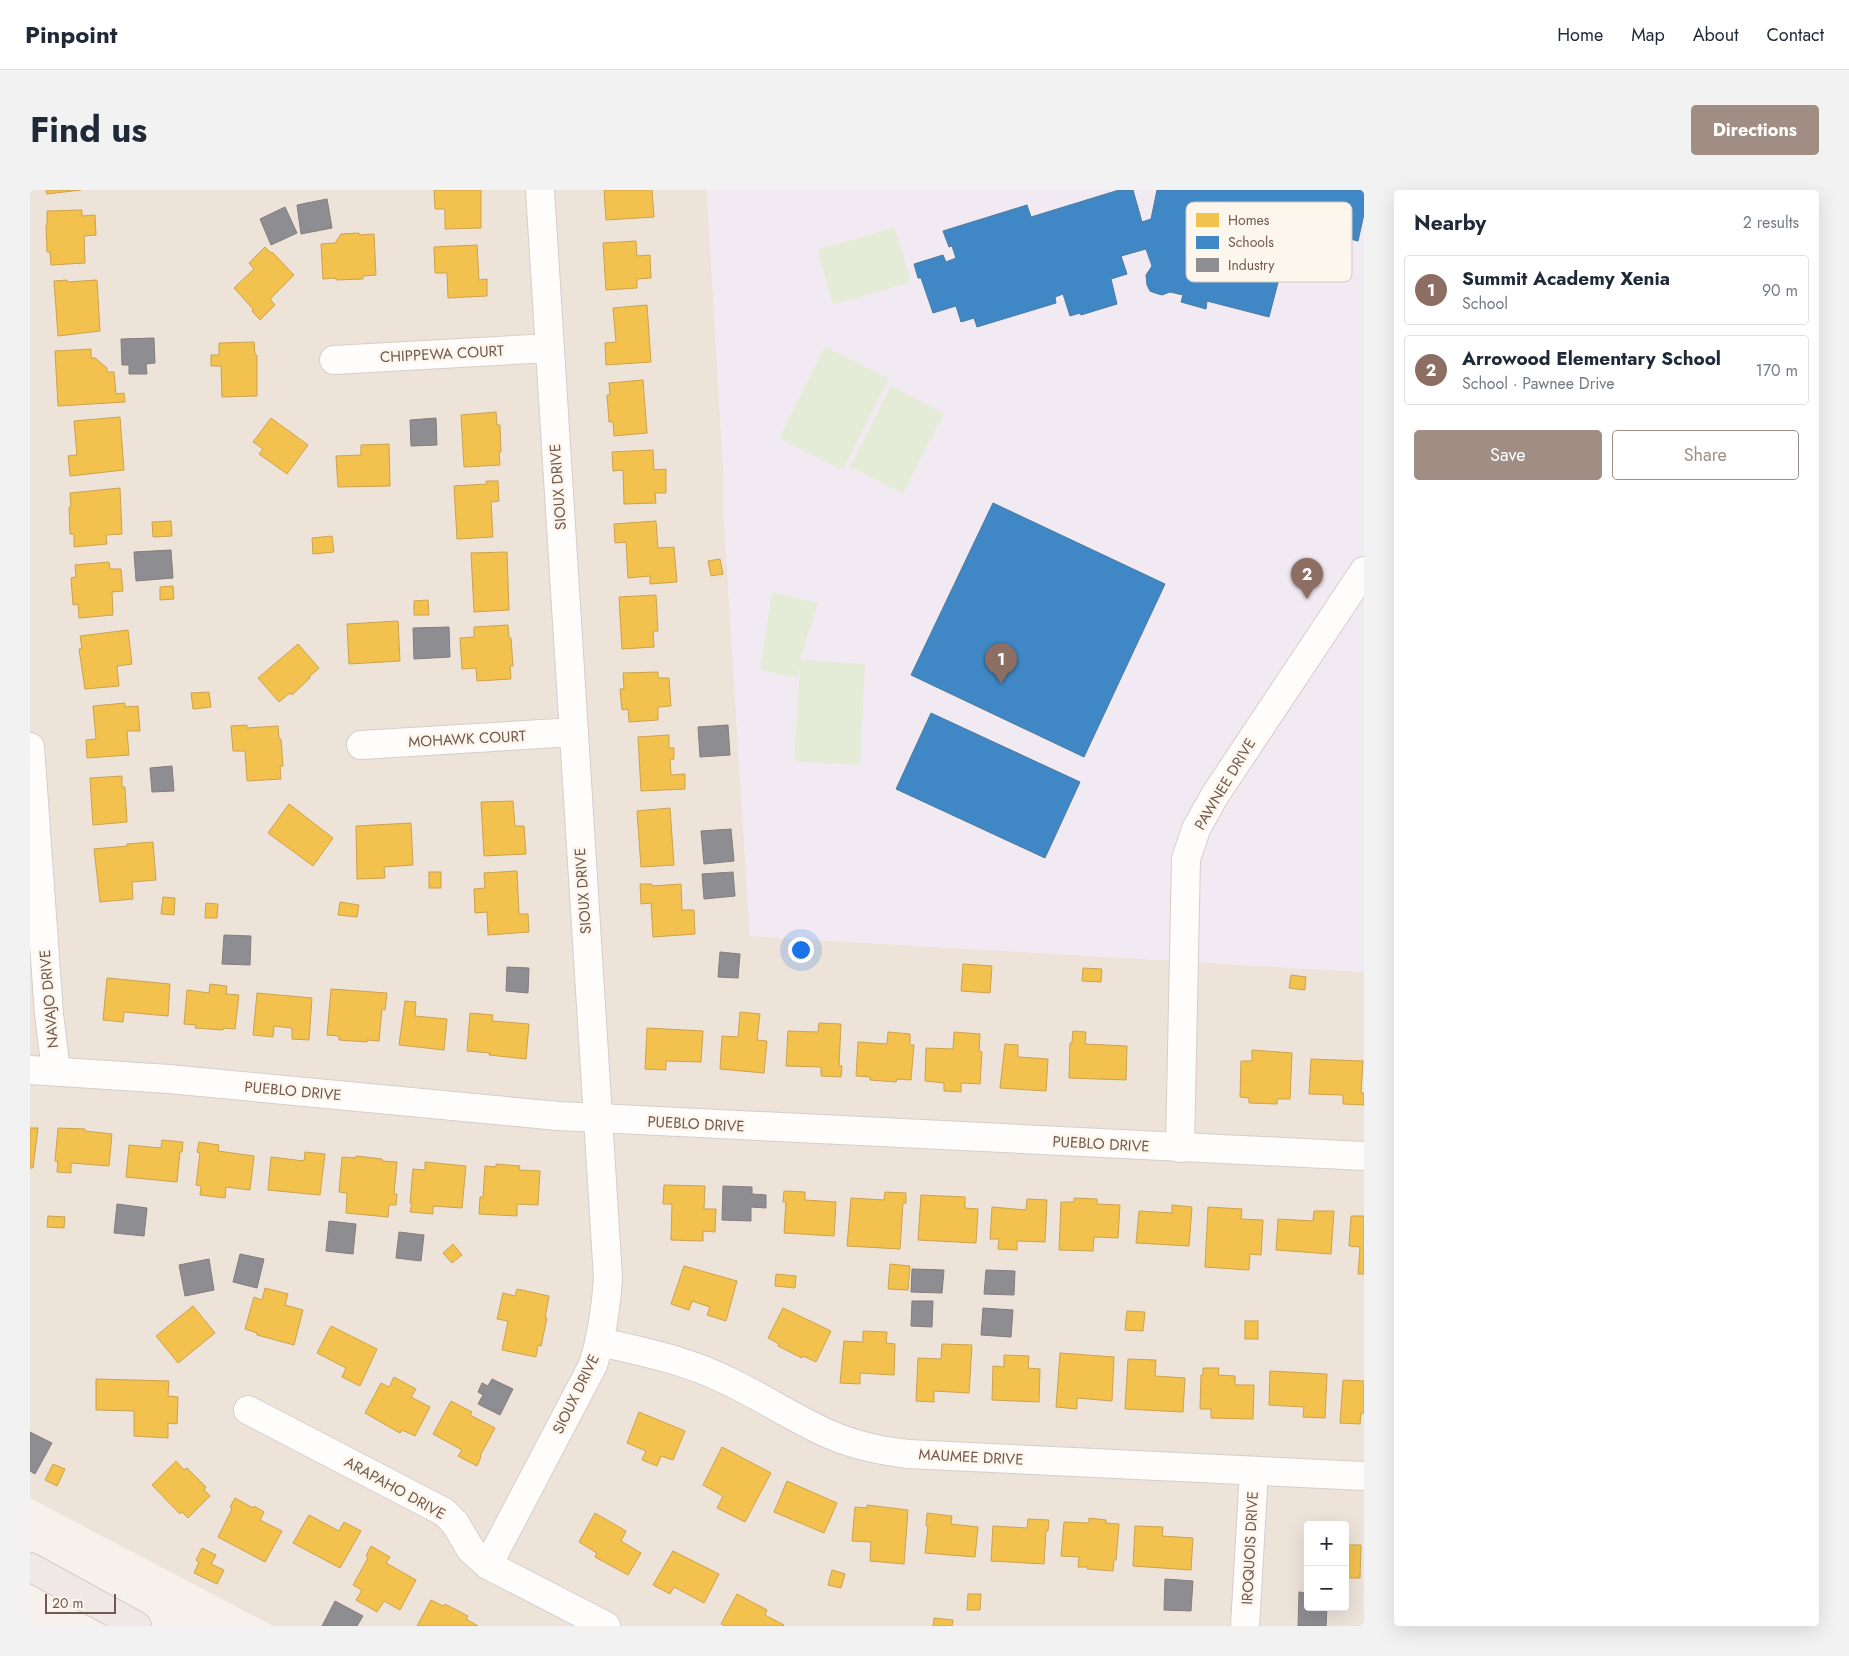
<!DOCTYPE html>
<html lang="en">
<head>
<meta charset="utf-8">
<style>
	:root { --surface:#fff; --page:#f2f2f3; --text:#1f2937; --muted:#747a83; --line:#e0e1e3; --accent:#a08e85 }
	body { margin:0; font-family:Jost,sans-serif; background:var(--page); color:var(--text) }
	.controls { position:absolute; right:15px; bottom:15px; display:grid; overflow:hidden; border-radius:5px; box-shadow:0 5px 20px #0002 }
	.controls button { width:45px; height:45px; display:grid; place-items:center; padding:0; border:0; border-bottom:1px solid var(--line); background:var(--surface); color:var(--text); font:25px sans-serif }
	.scale { position:absolute; left:15px; bottom:12px; width:71px; box-sizing:border-box; padding-left:5px; border:2px solid #72584e; border-top:0; font-size:14px; line-height:18px; white-space:nowrap; color:#72584e; -webkit-text-stroke:4px #fdf6ed; paint-order:stroke }
	.you { position:absolute; left:770px; top:759px; width:18px; height:18px; margin:-12px; border:4px solid #fff; border-radius:50%; background:#1a73e8; box-shadow:0 0 0 8px #1a73e833 }
	.badge { display:grid; place-items:center; width:32px; height:32px; border-radius:50%; background:var(--accent); color:#fff; font-size:16px; font-weight:700 }
	.pin { position:absolute; translate:-50% -41px; filter:drop-shadow(0 1px 2px #0008) }
	.pin::after { content:''; position:absolute; top:26px; width:18px; height:15px; background:inherit; clip-path:polygon(0 0,100% 0,50% 100%) }
	.list { margin:0; padding:0; list-style:none }
	h2 { display:flex; justify-content:space-between; align-items:center; height:65px; margin:0; padding:0 20px; font-size:21px }
	h2 small { font-size:16px; font-weight:400; color:var(--muted) }
	.list li { display:grid; grid-template-columns:32px 1fr auto; gap:15px; align-items:center; box-sizing:border-box; height:70px; margin:0 10px 10px; padding:0 10px; border:1px solid var(--line); border-radius:5px }
	.list b { display:block; font-size:19px; white-space:nowrap }
	.list p { margin:0; font-size:16px; white-space:nowrap; color:var(--muted) }
	.list em { font-size:16px; font-style:normal; color:var(--muted) }
	.actions { display:flex; gap:10px; padding:15px 20px }
	.actions a { flex:1; padding:11px 0; border:1px solid var(--accent); border-radius:5px; text-align:center; font-size:18px; color:var(--accent) }
	.actions .main { background:var(--accent); color:#fff }
	.map { position:relative; flex:none; width:1334px; height:1436px; overflow:hidden; border-radius:5px }
	header { display:flex; align-items:center; gap:30px; box-sizing:border-box; height:70px; padding:0 25px; background:var(--surface); border-bottom:1px solid var(--line) }
	header strong { font-size:24px }
	nav { display:flex; gap:28px; margin-inline-start:auto; font-size:18px }
	.intro { display:flex; align-items:center; justify-content:space-between; box-sizing:border-box; height:120px; padding:0 30px }
	h1 { margin:0; font-size:35px }
	.button { padding:12px 22px; border-radius:5px; background:var(--accent); color:#fff; font-size:18px; font-weight:700 }
	main { display:flex; gap:30px; padding:0 30px }
	aside { flex:1; background:var(--surface); border-radius:5px; box-shadow:0 5px 20px #0002 }
	.map>svg:first-child { display:block }
</style>
</head>
<body>
<header>
<strong>Pinpoint</strong>
<nav><a>Home</a><a>Map</a><a>About</a><a>Contact</a></nav>
</header>
<div class="intro"><h1>Find us</h1><a class="button">Directions</a></div>
<main>
<div class="map">
<svg width="1334" height="1436" viewBox="0 0 1334 1436">
	<rect width="100%" height="100%" fill="#f6f1eb"/>
	<!-- residential -->
	<path fill="#eee3d9" fill-rule="evenodd" d="M0,0H677L693,277V314L720,746L1334,782V1436H243L0,1308ZM1278,1335H1315V1417H1278Z"/>
	<!-- education -->
	<path fill="#f2eaf2" d="M677,0H1334V782L720,746L693,314V277Z"/>
	<!-- green -->
	<g fill="#e4ecd7">
		<path d="M865,37L881,92L803,115L787,60Z"/>
		<path d="M795,156L859,188L813,280L749,248Z"/>
		<path d="M861,196L914,223L873,304L820,277Z"/>
		<path d="M742,402L788,413L770,470L835,474L830,575L764,571L770,476L767,488L730,480Z"/>
	</g>
	<!-- homes -->
	<g fill="#f2c14e" stroke="#cca24e">
		<path d="M16,0H51L17,4Z"/>
		<path d="M404,0H451V38L415,39V19H405Z"/>
		<path d="M574,0H622L624,27L576,30Z"/>
		<path d="M52,20V26L65,25L66,45L54,46L55,73L21,75L20,62H17L16,35L17,34V21Z"/>
		<path d="M329,43V45L344,44L346,85L333,86V89L306,90V88L293,89L291,54L305,53L311,44Z"/>
		<path d="M606,51L607,66L620,65L621,88L607,89V98L576,100L573,53Z"/>
		<path d="M447,55L449,90L457,89V106L418,108L417,83H405L404,57Z"/>
		<path d="M235,57L241,63L242,62L264,85L240,109L245,115L230,130L222,121L223,119L204,98L224,79L219,73Z"/>
		<path d="M37,90V92L67,90L70,141L28,146L24,91Z"/>
		<path d="M617,115L621,172L576,175L575,153L586,152L583,118Z"/>
		<path d="M224,152L225,165H227V206L192,207L191,176H181V165H189V153Z"/>
		<path d="M61,159V168H65L77,178V182H84L86,204L94,203L95,212L28,216L25,161Z"/>
		<path d="M613,190L617,243L584,246L583,232H579L577,205H580L579,193Z"/>
		<path d="M466,222L467,235H470L471,262H469L470,275L434,277L431,225Z"/>
		<path d="M90,227L94,280L40,286L38,266L47,265L44,231Z"/>
		<path d="M241,228L278,255L257,284L229,264L233,259L223,252Z"/>
		<path d="M359,254L360,296L308,297L306,266L331,265V255Z"/>
		<path d="M623,260L624,280L636,279V303H625L626,313L594,314L593,280L583,281L582,262Z"/>
		<path d="M456,291H468L469,311L461,312L463,347L427,349L424,296L457,294Z"/>
		<path d="M90,298L92,344L76,345L77,354L44,357V344H40L39,317H41L40,303Z"/>
		<path d="M141,331L142,346L123,347L122,332Z"/>
		<path d="M626,331L628,358L644,357L647,392L620,394V386L598,388L596,352L585,353L584,334Z"/>
		<path d="M302,346L304,362L283,364L282,348Z"/>
		<path d="M477,362L479,420L444,422L441,363Z"/>
		<path d="M690,369L693,384L681,386L678,371Z"/>
		<path d="M79,372L80,379H91L93,401L82,402L83,425L49,428L48,414L43,415L41,388L46,387L45,375Z"/>
		<path d="M143,396L144,409L130,410V397Z"/>
		<path d="M626,405L628,441H623L624,457L592,459L589,407Z"/>
		<path d="M398,410L399,425H384V411Z"/>
		<path d="M368,431L370,471L319,474L317,434Z"/>
		<path d="M478,435L479,448H481L483,476H480L481,489L447,491L446,478L432,479L430,448L444,447V437Z"/>
		<path d="M98,440L102,474L87,476L89,496L55,499L49,459L52,458L50,446Z"/>
		<path d="M268,454L289,478L279,487L280,488L262,505L260,503L249,512L228,488Z"/>
		<path d="M628,482V488H639L641,516L628,517V530L599,532L598,519L592,520L590,499H594L593,483Z"/>
		<path d="M179,502L181,517L163,519L161,503Z"/>
		<path d="M95,513V517L108,516L110,541H97L99,565L57,568L56,550L66,549L63,516Z"/>
		<path d="M217,535V538L248,536L249,549H251L253,576H250L251,589L217,591L215,561H203L201,536Z"/>
		<path d="M639,545V558H644V569L640,570L641,585L655,584V599L611,601L608,547Z"/>
		<path d="M92,586V597H95L97,632L63,635L60,588Z"/>
		<path d="M483,611L485,636H494L496,664L454,666L451,612Z"/>
		<path d="M259,614L303,648L283,676L238,643Z"/>
		<path d="M640,618L644,675L611,677L607,621Z"/>
		<path d="M381,633L383,675L354,677L355,688L327,689L326,636Z"/>
		<path d="M123,652L126,690L102,692L103,709L70,712L64,659L97,656V654Z"/>
		<path d="M487,681L489,724H498L499,742L458,745L457,722L445,723L444,699L455,698L454,683Z"/>
		<rect x="399" y="682" width="12" height="16"/>
		<path d="M610,694H622V696L651,694L652,720H664L665,744L623,747L621,713L611,714Z"/>
		<path d="M133,707L145,708L144,725L131,724Z"/>
		<path d="M310,712L329,715L327,727L308,725Z"/>
		<path d="M176,713L188,714L187,728H175Z"/>
		<path d="M933,774L962,776L960,803L931,801Z"/>
		<path d="M1053,778L1072,779L1071,792L1052,791Z"/>
		<path d="M1261,785L1276,787L1275,800L1259,798Z"/>
		<path d="M77,788L140,794L138,826L94,822L93,832L73,830Z"/>
		<path d="M180,794L197,796L196,804L209,805L205,839L193,838V840L165,838L166,835L154,834L157,800L179,803Z"/>
		<path d="M301,799L357,803L355,820L352,819L349,851L337,850V852L309,850V846L297,845Z"/>
		<path d="M227,803L282,808L279,850L262,849V838L244,836L243,847L223,845Z"/>
		<path d="M375,811L386,812L385,826L417,829L414,860L369,855Z"/>
		<path d="M710,822L730,824L727,850L737,851L734,883L690,879L692,846L708,847Z"/>
		<path d="M440,823L463,825L462,831L499,834L496,869L459,865L460,863L437,861Z"/>
		<path d="M789,833L811,834L809,876H812L811,887L791,886V877L756,876L758,841L788,842Z"/>
		<path d="M617,838L673,841L671,872L636,871V880L615,879Z"/>
		<path d="M1043,841L1056,842L1055,854L1097,856L1096,890L1039,888L1040,853H1042Z"/>
		<path d="M858,842L880,844V855H884L881,890L867,889L866,892L840,890V887L826,886L828,852L857,854Z"/>
		<path d="M924,842L950,844L949,861L952,862L950,894L931,893V902L914,901V893L895,891L896,858L923,859Z"/>
		<path d="M975,854L988,855V867L1018,869L1016,901L970,898Z"/>
		<path d="M1222,860L1262,863L1260,909H1247V914L1219,913V908L1210,907L1211,871H1222Z"/>
		<path d="M1281,869L1333,871L1331,903H1334V915L1313,914V905L1279,904Z"/>
		<path d="M0,938H8L3,978H0Z"/>
		<path d="M28,938L55,939V941L82,944L79,976L41,973V983L27,982L28,971H25Z"/>
		<path d="M132,950L153,952L152,962H150L147,992L96,987L99,955L131,958Z"/>
		<path d="M169,952L189,955L188,961L224,966L220,1000L196,997L195,1008L170,1005L171,996L166,995L170,963L167,962Z"/>
		<path d="M275,962L295,964L290,1005L238,1000L241,967L274,971Z"/>
		<path d="M326,966L352,969V971L367,972L364,1004H367L366,1015H359L358,1027L316,1023L317,1003L309,1002L312,967L326,968Z"/>
		<path d="M395,972L436,976L432,1018L403,1016V1024L380,1022L382,1013H380L383,979L395,980Z"/>
		<path d="M466,974L490,976L489,980L510,981L508,1015L487,1014V1026L449,1024L450,1007H453L455,976L466,977Z"/>
		<path d="M634,995L675,996L674,1019H686L685,1042L673,1041V1051L641,1050L642,1014H633Z"/>
		<path d="M754,1001L775,1002V1010L806,1012L804,1046L754,1043L756,1012H753Z"/>
		<path d="M855,1002L876,1003V1013H873L870,1059L817,1056L821,1008L854,1010Z"/>
		<path d="M891,1005L935,1007V1018L948,1019L946,1053L888,1050Z"/>
		<path d="M1044,1008L1067,1009V1014L1090,1015L1088,1048L1064,1047L1063,1061L1029,1060L1031,1012H1044Z"/>
		<path d="M997,1009L1017,1010L1015,1052L987,1051V1060L968,1059L969,1049H960L962,1017L996,1020Z"/>
		<path d="M1142,1015L1162,1017L1159,1056L1106,1053L1109,1021L1142,1023Z"/>
		<path d="M1178,1017L1212,1019L1211,1029L1233,1030L1231,1065L1220,1064L1219,1080L1175,1077Z"/>
		<path d="M1284,1021H1304L1301,1064L1246,1060L1248,1029L1283,1031Z"/>
		<path d="M18,1026L35,1027L34,1038L17,1037Z"/>
		<path d="M1321,1026H1334V1084H1328L1330,1057L1319,1056Z"/>
		<path d="M423,1054L432,1065L422,1073L413,1063Z"/>
		<path d="M860,1074L880,1076L878,1100L858,1099Z"/>
		<path d="M654,1076L707,1091L696,1131L677,1125L680,1117L662,1111L659,1120L641,1114Z"/>
		<path d="M746,1084L766,1086L765,1098L745,1096Z"/>
		<path d="M235,1098L258,1104L255,1115L273,1120L264,1155L227,1145V1143L215,1139L224,1107L232,1110Z"/>
		<path d="M487,1099L519,1106L515,1128H517L511,1156L508,1155L506,1167L472,1160L478,1131L467,1129L473,1103L485,1106Z"/>
		<path d="M163,1116L185,1143L148,1173L126,1146Z"/>
		<path d="M753,1118L801,1141L786,1172L773,1166L772,1168L748,1156L749,1154L738,1148Z"/>
		<path d="M1097,1121L1115,1122L1113,1141L1095,1140Z"/>
		<rect x="1215" y="1131" width="13" height="18"/>
		<path d="M301,1136L347,1159L330,1196L312,1187L316,1178L287,1163Z"/>
		<path d="M833,1141L857,1142L856,1153L865,1154L864,1185L830,1183V1194L810,1193L814,1151L833,1152Z"/>
		<path d="M912,1154L942,1155L939,1203L904,1201V1212L886,1211L888,1168L911,1169Z"/>
		<path d="M1030,1163L1084,1167L1082,1211L1047,1208V1219L1026,1217Z"/>
		<path d="M974,1165L999,1166L998,1178L1010,1179L1009,1212L962,1210L963,1176L974,1177Z"/>
		<path d="M1098,1169L1126,1170L1125,1186L1155,1188L1153,1222L1095,1219Z"/>
		<path d="M1173,1178H1189L1188,1185L1205,1186V1195H1224L1223,1229L1181,1228V1219H1170L1171,1185H1173Z"/>
		<path d="M1240,1181L1297,1184L1295,1228L1273,1227L1274,1217L1239,1215Z"/>
		<path d="M364,1187L386,1199L381,1207L400,1217L385,1246L372,1240L370,1243L335,1223L351,1193L359,1197Z"/>
		<path d="M66,1189L139,1191L138,1206L148,1207L147,1234L138,1233V1248L104,1246V1221L66,1220Z"/>
		<path d="M1313,1190L1334,1191V1223H1331L1330,1234L1310,1233Z"/>
		<path d="M421,1211L442,1222L440,1225L465,1238L450,1266L451,1267L447,1276L428,1266L432,1260L403,1244Z"/>
		<path d="M609,1222L655,1241L643,1270L631,1266L627,1276L612,1270L616,1261L597,1253Z"/>
		<path d="M692,1257L741,1283L715,1332L687,1318L693,1306L673,1295Z"/>
		<path d="M146,1271L154,1280L157,1278L176,1297L174,1300L180,1306L158,1328L152,1322L150,1324L122,1295Z"/>
		<path d="M23,1274L35,1279L27,1296L15,1290Z"/>
		<path d="M757,1291L807,1313L794,1343L744,1322Z"/>
		<path d="M205,1308L223,1318L224,1316L234,1322L230,1330L252,1341L235,1372L188,1347L202,1319L200,1317Z"/>
		<path d="M837,1315L878,1320L874,1374L840,1371L841,1352L822,1351L825,1317L837,1318Z"/>
		<path d="M565,1323L596,1341L591,1351L611,1363L598,1385L565,1367L567,1363L549,1352Z"/>
		<path d="M897,1323L922,1326L921,1334L948,1337L945,1367L895,1363L898,1336H896Z"/>
		<path d="M279,1325L309,1341L314,1332L331,1341L310,1378L263,1353Z"/>
		<path d="M1059,1328L1076,1330V1333L1089,1334L1086,1370H1084L1083,1381L1057,1379L1058,1377H1048L1049,1367L1031,1366L1034,1332L1059,1333Z"/>
		<path d="M998,1329L1019,1330L1018,1341H1016L1014,1374L961,1371L963,1336L997,1338Z"/>
		<path d="M1105,1336L1133,1337L1132,1346L1163,1348L1161,1380L1103,1376Z"/>
		<path d="M1315,1355H1331L1330,1388H1315Z"/>
		<path d="M341,1356L360,1367L356,1373L386,1390L370,1420L354,1411L347,1422L326,1410L332,1400L323,1395L338,1368L336,1366Z"/>
		<path d="M172,1358L186,1365L181,1374L194,1380L187,1394L164,1383L169,1372L166,1370Z"/>
		<path d="M643,1361L689,1384L674,1413L644,1397L640,1404L623,1395Z"/>
		<path d="M802,1380L815,1384L811,1398L798,1395Z"/>
		<path d="M707,1404L737,1420L735,1425L754,1435L753,1436H696L691,1434Z"/>
		<path d="M938,1404H951L950,1420H937Z"/>
		<path d="M401,1410L413,1416L415,1414L438,1426L436,1429L448,1436H387Z"/>
		<path d="M904,1428L923,1430L922,1436H903Z"/>
	</g>
	<!-- schools -->
	<g fill="#3f88c5" stroke="#4e7aa1">
		<path d="M1089,0H1103L1112,32L1121,29L1127,0H1334V24L1328,51L1274,37L1267,72L1265,71L1262,84L1251,81L1239,127L1177,111L1176,119L1151,112L1153,105L1140,102L1132,105L1125,103L1120,101L1117,95L1116,85L1122,76L1116,59L1091,66L1097,84L1081,89L1087,114L1051,125L1050,123L1040,126L1033,104L1025,107L1026,113L947,137L944,128L931,132L926,116L903,123L891,88H888L884,74L913,65L916,72L926,68L922,56L919,57L913,41L997,15L1001,27Z"/>
		<path d="M963,313L1135,394L1054,567L881,485Z"/>
		<path d="M901,523L1050,592L1015,668L866,599Z"/>
	</g>
	<!-- industry -->
	<g fill="#8d8d92" stroke="#857d7e">
		<path d="M297,9L302,38L271,44L267,15Z"/>
		<path d="M255,17L267,43L241,55L230,29Z"/>
		<path d="M124,148L125,173L116,174L117,184H99V175H92L91,149Z"/>
		<path d="M406,228L407,255L381,256L380,230Z"/>
		<path d="M141,360L143,388L106,391L104,362Z"/>
		<path d="M419,437L420,467L384,469L383,438Z"/>
		<path d="M698,535L700,565L670,567L668,537Z"/>
		<path d="M142,576L144,601L122,602L120,578Z"/>
		<path d="M701,639L704,671L674,674L671,641Z"/>
		<path d="M703,682L705,706L674,709L672,684Z"/>
		<path d="M194,745L221,746L220,775L192,774Z"/>
		<path d="M690,762L710,764L708,788L688,787Z"/>
		<path d="M477,777L499,778L498,803L476,801Z"/>
		<path d="M693,996L722,997V1004L736,1005V1018L721,1017V1031L692,1030Z"/>
		<path d="M87,1014L117,1018L114,1046L84,1043Z"/>
		<path d="M299,1031L326,1034L323,1064L296,1061Z"/>
		<path d="M369,1042L394,1045L391,1071L366,1068Z"/>
		<path d="M210,1064L234,1069L227,1098L203,1092Z"/>
		<path d="M179,1069L184,1100L155,1106L149,1075Z"/>
		<path d="M882,1079L914,1080L912,1103L881,1102Z"/>
		<path d="M956,1080L985,1081L984,1105L954,1104Z"/>
		<path d="M882,1111H903L902,1137L881,1136Z"/>
		<path d="M953,1118L983,1120L981,1147L951,1145Z"/>
		<path d="M462,1189L483,1199L470,1225L448,1214L453,1205L448,1202L452,1193L458,1196Z"/>
		<path d="M0,1242L22,1253L5,1284L0,1281Z"/>
		<path d="M1135,1389L1163,1391L1161,1421L1134,1420Z"/>
		<path d="M1269,1402L1278,1403V1417H1297L1296,1436H1268Z"/>
		<path d="M305,1411L333,1426L327,1436H292Z"/>
	</g>
	<g fill="none" stroke-linecap="round" stroke-linejoin="round">
		<defs>
			<g id="street">
				<path d="M304,170L519,158"/>
				<path d="M331,555L544,542"/>
				<path d="M0,557L19,824L26,881"/>
				<path d="M0,880L139,889L528,926L1334,966"/>
				<path d="M1150,958L1156,669L1166,639L1185,605L1334,381"/>
				<path d="M570,1152C615,1162 659,1171 700,1192C734,1208 766,1230 801,1245C826,1256 852,1261 878,1264L1334,1286"/>
				<path d="M218,1220L414,1322L425,1333L441,1360L458,1375L576,1436"/>
				<path d="M458,1375L563,1175C572,1146 576,1118 578,1088L510,0"/>
				<path d="M1215,1436L1224,1281"/>
			</g>
			<path id="highway" d="M0,1377L107,1436"/>
		</defs>
		<!-- street casing -->
		<use href="#street" stroke="#d5cec9" stroke-width="30"/>
		<!-- highway casing -->
		<use href="#highway" stroke="#d5ccc7" stroke-width="30"/>
		<!-- street -->
		<use href="#street" stroke="#fefdfc" stroke-width="28"/>
		<!-- highway -->
		<use href="#highway" stroke="#f0e8e6" stroke-width="28"/>
	</g>
	<g text-anchor="middle" dominant-baseline="central" stroke-width="5" stroke-linejoin="round" paint-order="stroke">
		<!-- street labels -->
		<g font-size="15" fill="#72584e" stroke="#fdf6ed">
			<text transform="translate(412 164) rotate(-3)">CHIPPEWA COURT</text>
			<text transform="translate(528 297) rotate(-94)">SIOUX DRIVE</text>
			<text transform="translate(437 549) rotate(-3)">MOHAWK COURT</text>
			<text transform="translate(1195 594) rotate(-59)">PAWNEE DRIVE</text>
			<text transform="translate(553 701) rotate(-94)">SIOUX DRIVE</text>
			<text transform="translate(19 809) rotate(-95)">NAVAJO DRIVE</text>
			<text transform="translate(263 901) rotate(5)">PUEBLO DRIVE</text>
			<text transform="translate(666 934) rotate(3)">PUEBLO DRIVE</text>
			<text transform="translate(1071 954) rotate(3)">PUEBLO DRIVE</text>
			<text transform="translate(546 1204) rotate(-64)">SIOUX DRIVE</text>
			<text transform="translate(941 1267) rotate(3)">MAUMEE DRIVE</text>
			<text transform="translate(365 1298) rotate(29)">ARAPAHO DRIVE</text>
			<text transform="translate(1220 1358) rotate(-87)">IROQUOIS DRIVE</text>
		</g>
	</g>
	<!-- legend -->
	<rect x="1156" y="12" width="166" height="80" rx="8" fill="#fdf6ed" stroke="#d3c7bd" stroke-width="1"/>
	<rect x="1166" y="23" width="23" height="14" fill="#f2c14e"/>
	<rect x="1166" y="46" width="23" height="13" fill="#3f88c5"/>
	<rect x="1166" y="68" width="23" height="14" fill="#8d8d92"/>
	<g font-size="14" fill="#72584e">
		<text x="1198" y="35">Homes</text>
		<text x="1198" y="57">Schools</text>
		<text x="1198" y="80">Industry</text>
	</g>
</svg>
<div class="controls">
<button>+</button>
<button>−</button>
</div>
<div class="scale">20 m</div>
<div class="you"></div>
<div class="pin badge" style="left:971px;top:494px;background:#8d6e63">1</div>
<div class="pin badge" style="left:1277px;top:409px;background:#8d6e63">2</div>
</div>
<aside>
<h2>Nearby<small>2 results</small></h2>
<ul class="list">
<li><span class="badge" style="background:#8d6e63">1</span><div><b>Summit Academy Xenia</b><p>School</p></div><em>90 m</em></li>
<li><span class="badge" style="background:#8d6e63">2</span><div><b>Arrowood Elementary School</b><p>School · Pawnee Drive</p></div><em>170 m</em></li>
</ul>
<div class="actions"><a class="main">Save</a><a>Share</a></div>
</aside>
</main>
</body>
</html>
